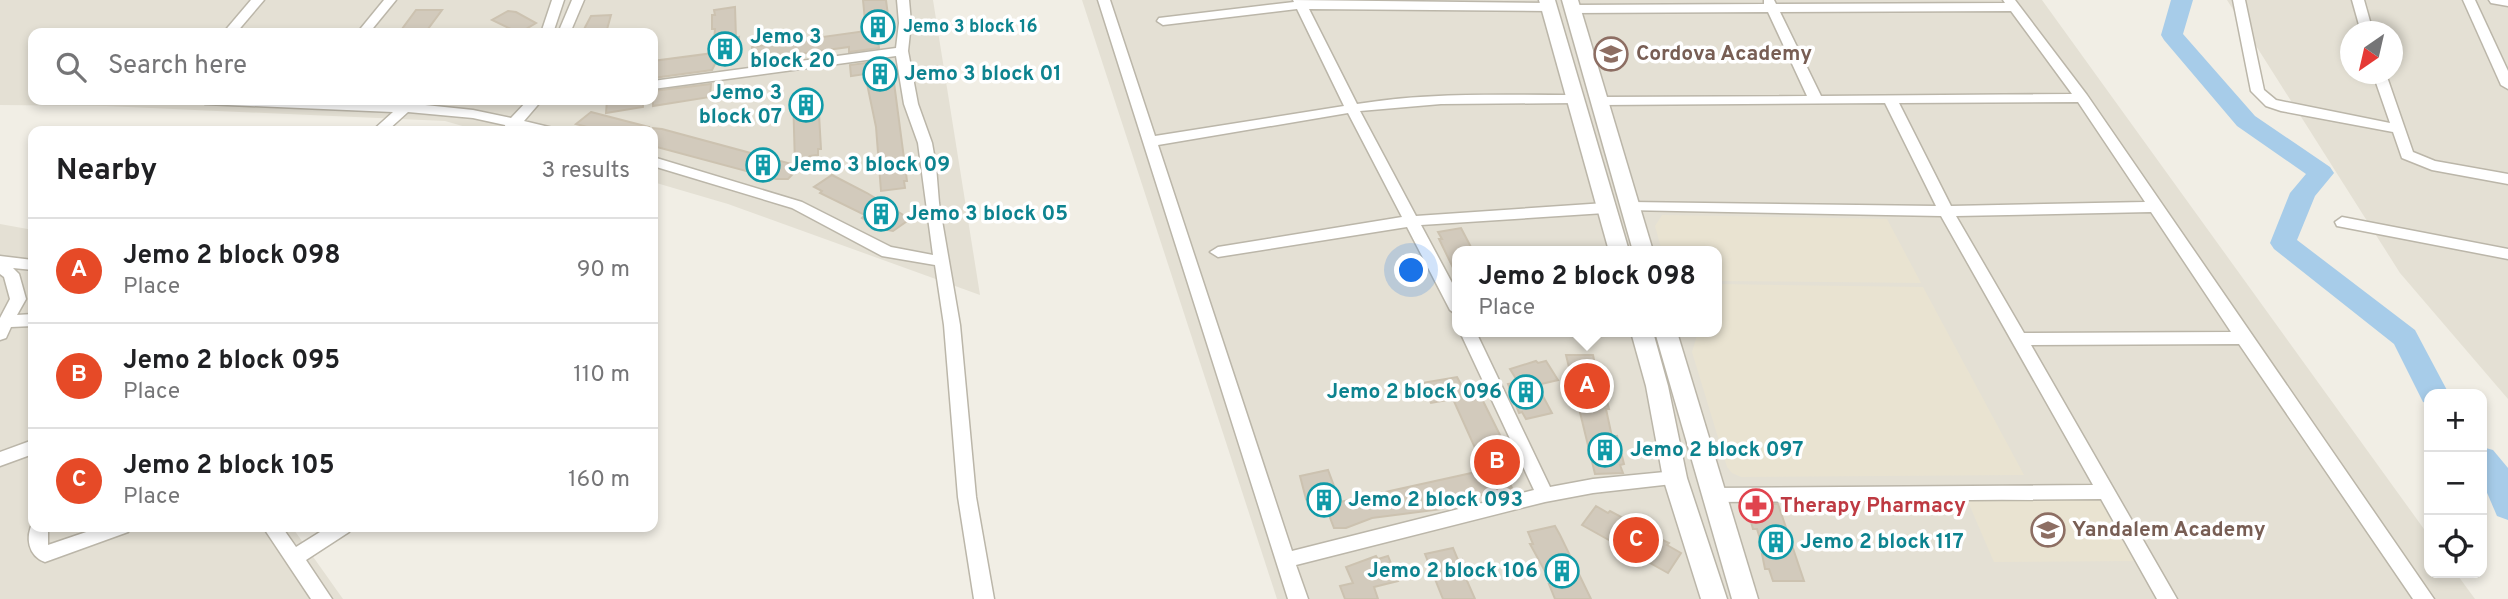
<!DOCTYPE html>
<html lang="en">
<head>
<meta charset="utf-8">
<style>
	:root { --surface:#fff; --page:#f6f6f6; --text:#202124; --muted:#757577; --line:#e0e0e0; --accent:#e64a27 }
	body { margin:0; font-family:Overpass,sans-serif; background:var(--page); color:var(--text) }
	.controls { position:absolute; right:21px; bottom:21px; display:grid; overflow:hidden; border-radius:14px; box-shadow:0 4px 10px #0003 }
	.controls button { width:63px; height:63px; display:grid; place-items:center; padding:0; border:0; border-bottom:2px solid var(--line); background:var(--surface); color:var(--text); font:35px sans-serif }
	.compass { position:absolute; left:2340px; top:21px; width:63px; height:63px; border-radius:50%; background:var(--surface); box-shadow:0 4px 10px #0003; rotate:214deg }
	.you { position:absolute; left:1412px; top:271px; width:24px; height:24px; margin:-18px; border:5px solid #fff; border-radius:50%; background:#1a73e8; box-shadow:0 0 0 10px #1a73e833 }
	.badge { display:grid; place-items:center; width:46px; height:46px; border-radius:50%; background:var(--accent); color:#fff; font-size:23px; font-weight:700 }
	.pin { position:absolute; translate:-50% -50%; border:4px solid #fff; box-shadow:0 2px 7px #0006 }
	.popup { position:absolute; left:1452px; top:246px; width:270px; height:91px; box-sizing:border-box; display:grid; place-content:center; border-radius:14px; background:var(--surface); filter:drop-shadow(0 2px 5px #0005); font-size:23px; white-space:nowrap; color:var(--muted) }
	.popup b { font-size:26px; color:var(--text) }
	.popup::after { content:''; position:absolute; left:50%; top:100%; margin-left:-14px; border:14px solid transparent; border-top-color:var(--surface) }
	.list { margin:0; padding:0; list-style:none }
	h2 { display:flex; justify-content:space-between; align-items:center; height:91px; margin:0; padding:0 28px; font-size:30px }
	h2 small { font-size:23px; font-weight:400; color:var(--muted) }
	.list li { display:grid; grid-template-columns:46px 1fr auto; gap:21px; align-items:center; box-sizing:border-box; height:105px; padding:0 28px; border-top:2px solid var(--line) }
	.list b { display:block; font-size:26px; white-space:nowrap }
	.list p { margin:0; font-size:23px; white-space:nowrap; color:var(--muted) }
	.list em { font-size:23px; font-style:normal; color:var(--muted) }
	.icon { flex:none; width:38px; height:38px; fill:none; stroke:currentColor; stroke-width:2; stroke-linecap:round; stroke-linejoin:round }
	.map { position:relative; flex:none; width:2508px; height:599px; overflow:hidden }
	.search { position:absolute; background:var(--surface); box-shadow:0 4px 10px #0003; left:28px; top:28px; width:630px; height:77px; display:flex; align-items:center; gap:18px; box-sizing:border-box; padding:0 24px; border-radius:14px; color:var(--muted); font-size:26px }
	.panel { position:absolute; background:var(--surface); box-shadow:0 4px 10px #0003; left:28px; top:126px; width:630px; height:406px; border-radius:14px }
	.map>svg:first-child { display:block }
</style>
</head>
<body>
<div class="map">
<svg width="2508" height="599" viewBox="0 0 2508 599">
	<rect width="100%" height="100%" fill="#f1eee5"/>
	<!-- residential -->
	<g fill="#e4e0d4" fill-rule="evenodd">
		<path d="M0,0H933L980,295L728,204L653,182V131H480L445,121L106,106L0,105ZM33,33H653V100H33Z"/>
		<path d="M1082,0H2042L2429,536V573H2456L2475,599H1277ZM1458,251H1716V332H1458Z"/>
		<path d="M2227,0H2508V399L2400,273ZM2350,32H2392V74H2350Z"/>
		<path d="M0,224L33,230V527H292L343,599H0Z"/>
	</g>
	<!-- education -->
	<g fill="#e9e3d1">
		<path d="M1662,215L1887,219L1921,283L1717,281L1716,251H1662L1655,226Z"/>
		<path d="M1717,284L1923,287L2024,475L1741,477L1732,473L1727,467L1692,352L1698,332H1716Z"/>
		<path d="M1966,497L2099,498L2134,561L1994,562Z"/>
	</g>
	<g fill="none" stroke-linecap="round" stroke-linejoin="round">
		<!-- river -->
		<g fill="#a7cce9" fill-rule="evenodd">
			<path d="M2171,0H2193L2183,34L2255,116L2330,167L2334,173L2315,196L2297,240L2415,330L2449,394H2429V404L2423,402L2394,344L2274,249L2270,243L2290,193L2306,174L2237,126L2164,40L2161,35Z"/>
			<path d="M2482,447L2493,450L2508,468V520L2497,516L2482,481Z"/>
		</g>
	</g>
	<!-- building -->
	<g fill="#d2cabc" stroke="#ccc2b0" stroke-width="2">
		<path d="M863,0H886L890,31L881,33L883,40L878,41L879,48L849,52V47L754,60L752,47L866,31Z"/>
		<path d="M735,7L736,38L739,37L737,61L715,64L712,70L653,78V61L713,53L715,29H712V15H715L714,10Z"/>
		<path d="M416,10H442L425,33H399Z"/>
		<path d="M508,11L516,12L536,23L519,33L492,20Z"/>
		<path d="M611,15L606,33H582L591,16Z"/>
		<path d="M880,61V69L890,67L893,75L907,181H904L905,188L881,191L876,127L865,74L851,76L850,65Z"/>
		<path d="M711,84L710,97L653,106V91Z"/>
		<path d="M815,92L816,97H818L821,149H818V155L810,156L788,179H776L653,146V128L662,129L795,165L793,94Z"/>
		<path d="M607,100H643V107L606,113Z"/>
		<path d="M591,112L649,127L648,131H602L576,124Z"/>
		<path d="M832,175L867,193L910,219L893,231L883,229L862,218L865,215L820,193L822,191L814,187Z"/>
		<path d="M1461,228L1473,251H1458V278L1439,239H1442L1438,232Z"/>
		<path d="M1566,355H1593L1595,365H1598L1609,409H1606L1612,437L1617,436L1624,464L1620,465L1623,473L1595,474Z"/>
		<path d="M1536,361L1538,363L1546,361L1558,380L1537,385L1552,413L1526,419L1522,412L1519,413L1508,384L1518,382L1510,369Z"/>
		<path d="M1457,377L1465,392L1477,389L1503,441L1505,440L1516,471L1505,473L1512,488L1498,491L1499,495L1484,498L1482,495L1451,501L1440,506L1442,509L1372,518L1346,528H1334L1327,510L1314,513L1308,498L1306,499L1300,476L1328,470L1340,502L1485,470L1453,399L1431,403L1422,383Z"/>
		<path d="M1749,504H1778L1804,581H1773L1769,569H1765L1762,554L1765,555L1757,529H1753L1749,515H1752Z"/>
		<path d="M1596,506L1608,513L1610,511L1625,519L1623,521L1669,543L1667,545L1681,553L1668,573L1582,525Z"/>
		<path d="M1555,526L1560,535L1591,599H1555L1549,584H1552L1530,544H1533L1528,532Z"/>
		<path d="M1453,548L1458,560L1462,559L1467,573L1464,574L1475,599H1443L1425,554Z"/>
		<path d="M1376,556L1378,559L1388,556L1398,581L1374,587L1378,599H1345L1340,586L1353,583L1346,567Z"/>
	</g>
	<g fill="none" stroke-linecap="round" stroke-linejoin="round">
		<defs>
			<g id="minor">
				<path d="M251,0H264L236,33H223Z"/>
				<path d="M384,0H396L369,33H357Z"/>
				<path d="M552,0H564L553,33H541Z"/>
				<path d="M572,0H584L570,33H558Z"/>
				<path d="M897,0H909L911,23L908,51L918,104L932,143L936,166L939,203L960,325L976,497L994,599H974L958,497L944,325L935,265L882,256L792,208L653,166V157L802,202L891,247L933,255L918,143L904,104L896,56L653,89V81L896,48L899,23Z"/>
				<path d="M1098,0H1110L1155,136L1344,106L1297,9L1163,25L1157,21L1159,18L1294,2L1293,0L1549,3L1555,7L1549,11L1309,9L1357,104C1429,92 1503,95 1576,95L1583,99L1576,103L1441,104L1360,111L1416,216L1605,203L1612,208L1605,213L1421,225L1458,294V316L1450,310L1407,227L1218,257L1210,252L1218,247L1402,217L1348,113L1158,145L1292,551L1534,490L1460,332H1476L1550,487L1593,479L1675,471L1681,473L1684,478L1681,483L1593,493L1545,502L1296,565L1308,599H1288Z"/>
				<path d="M1764,0H1774L1776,4L2005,3L2003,0H2015L2087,95L2434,599H2413L2239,344L2031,345L2177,599H2157L2101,499L1714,502L1708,500L1705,495L1708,490L1714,488L2093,485L1941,216L1625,210L1623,207L1630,202L1936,206L1885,103L1601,105L1594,101L1601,97L1807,96L1768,12L1572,13L1566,9L1572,5L1764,4ZM2011,11L2072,94L1821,96L1780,12ZM2078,102L2145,202L1951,206L1899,103ZM2151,212L2231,332L2024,333L1956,216Z"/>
				<path d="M2233,0H2245L2264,90L2276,100L2390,123L2373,74H2386L2413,152L2435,161L2508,174V184L2432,170L2402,158L2393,132L2281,111L2266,106L2251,91Z"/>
				<path d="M2352,0H2364L2373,32H2361Z"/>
				<path d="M2463,0H2475L2508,71V89L2501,85Z"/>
				<path d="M2489,0H2508V6L2491,3Z"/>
				<path d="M198,100L406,103L473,110L511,118L528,100H542L524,121L553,128L555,131L506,130L505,125L473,118L408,112L387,131H372L393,112L205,104Z"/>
				<path d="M2342,217L2508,249V259L2337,226L2335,222Z"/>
				<path d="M0,256L33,260V270L13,268L19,274L26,299L17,315L33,314V326L11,327L6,338L0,340V318L10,299L4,277L0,274Z"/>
				<path d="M33,440V454L0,466V452Z"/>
				<path d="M33,522V527H48V545L101,527H131L128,532L45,562C28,556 25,537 33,522Z"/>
				<path d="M263,527H282L296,547L328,527H352L349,532L306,560L332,599H311Z"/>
			</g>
			<g id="tertiary">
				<path d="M1539,0H1555L1629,251H1609Z"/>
				<path d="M1562,0H1578L1653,251H1633Z"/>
				<path d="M1631,332H1653L1668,386L1687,478L1727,599H1701L1663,478L1646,386Z"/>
				<path d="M1655,332H1677L1758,599H1732Z"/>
			</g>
		</defs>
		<!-- minor casing -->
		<use href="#minor" stroke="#bbb6a9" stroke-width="3"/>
		<!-- tertiary casing -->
		<use href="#tertiary" stroke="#bbb6a9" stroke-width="3"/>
		<!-- minor -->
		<use href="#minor" fill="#fff" fill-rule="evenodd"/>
		<!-- tertiary -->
		<use href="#tertiary" fill="#fff" fill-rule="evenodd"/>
	</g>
	<!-- icons -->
	<defs>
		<symbol id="building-ring" viewBox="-11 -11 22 22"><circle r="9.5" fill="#fff" stroke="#0f9aa8" stroke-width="1.5"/><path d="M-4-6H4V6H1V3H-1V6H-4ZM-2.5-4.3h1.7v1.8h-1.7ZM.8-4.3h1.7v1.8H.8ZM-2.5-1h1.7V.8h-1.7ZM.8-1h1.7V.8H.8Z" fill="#0f9aa8"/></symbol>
		<symbol id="school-ring" viewBox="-11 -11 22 22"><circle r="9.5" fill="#fff" stroke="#8d6e63" stroke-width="1.5"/><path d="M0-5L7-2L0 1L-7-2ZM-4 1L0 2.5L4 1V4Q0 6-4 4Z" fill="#8d6e63"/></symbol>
		<symbol id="pharmacy-ring" viewBox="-11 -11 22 22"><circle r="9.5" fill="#fff" stroke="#e0444e" stroke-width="1.5"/><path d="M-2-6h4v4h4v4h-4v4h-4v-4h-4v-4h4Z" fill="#e0444e"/></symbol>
	</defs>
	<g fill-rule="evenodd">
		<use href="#building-ring" x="859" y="8" width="38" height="38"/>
		<use href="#building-ring" x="706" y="30" width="38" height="38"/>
		<use href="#school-ring" x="1592" y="35" width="38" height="38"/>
		<use href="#building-ring" x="861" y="55" width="38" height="38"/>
		<use href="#building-ring" x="787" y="86" width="38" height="38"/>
		<use href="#building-ring" x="744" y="146" width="38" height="38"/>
		<use href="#building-ring" x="862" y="195" width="38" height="38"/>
		<use href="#building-ring" x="1507" y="373" width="38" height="38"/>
		<use href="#building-ring" x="1586" y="431" width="38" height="38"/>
		<use href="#building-ring" x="1305" y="481" width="38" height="38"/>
		<use href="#pharmacy-ring" x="1737" y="487" width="38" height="38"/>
		<use href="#school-ring" x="2029" y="511" width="38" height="38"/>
		<use href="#building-ring" x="1757" y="523" width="38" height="38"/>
		<use href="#building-ring" x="1543" y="552" width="38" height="38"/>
	</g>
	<g text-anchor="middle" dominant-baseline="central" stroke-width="7" stroke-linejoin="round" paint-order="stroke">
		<!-- far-culture labels -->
		<g font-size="18" font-weight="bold" fill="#0d838f" stroke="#fff" text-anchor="start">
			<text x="903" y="27">Jemo 3 block 16</text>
		</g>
		<!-- culture labels -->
		<g font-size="21" font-weight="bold" fill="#0d838f" stroke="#fff" text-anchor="start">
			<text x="750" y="37">Jemo 3<tspan x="750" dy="24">block 20</tspan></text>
			<text x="904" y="74">Jemo 3 block 01</text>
			<text x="782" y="93" text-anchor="end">Jemo 3<tspan x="782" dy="24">block 07</tspan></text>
			<text x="788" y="165">Jemo 3 block 09</text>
			<text x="906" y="214">Jemo 3 block 05</text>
			<text x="1502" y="392" text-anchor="end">Jemo 2 block 096</text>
			<text x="1630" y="450">Jemo 2 block 097</text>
			<text x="1348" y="500">Jemo 2 block 093</text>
			<text x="1800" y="542">Jemo 2 block 117</text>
			<text x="1538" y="571" text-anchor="end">Jemo 2 block 106</text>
		</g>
		<!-- education labels -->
		<g font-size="21" font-weight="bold" fill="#785e54" stroke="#fff" text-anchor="start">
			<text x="1636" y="54">Cordova Academy</text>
			<text x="2072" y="530">Yandalem Academy</text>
		</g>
		<!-- health labels -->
		<g font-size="21" font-weight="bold" fill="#be3a42" stroke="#fff" text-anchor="start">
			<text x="1780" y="506">Therapy Pharmacy</text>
		</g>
	</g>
</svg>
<div class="controls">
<button>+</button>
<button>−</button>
<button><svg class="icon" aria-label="locate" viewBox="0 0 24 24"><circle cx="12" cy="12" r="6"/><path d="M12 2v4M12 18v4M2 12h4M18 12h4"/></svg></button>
</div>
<svg class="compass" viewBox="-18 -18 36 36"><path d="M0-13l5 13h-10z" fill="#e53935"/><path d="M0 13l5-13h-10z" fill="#757577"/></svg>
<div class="you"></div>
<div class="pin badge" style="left:1587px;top:386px">A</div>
<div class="popup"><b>Jemo 2 block 098</b>Place</div>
<div class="pin badge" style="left:1497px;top:462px">B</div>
<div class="pin badge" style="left:1636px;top:540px">C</div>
<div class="search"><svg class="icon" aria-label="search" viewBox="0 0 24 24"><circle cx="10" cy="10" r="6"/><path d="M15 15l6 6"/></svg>Search here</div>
<section class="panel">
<h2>Nearby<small>3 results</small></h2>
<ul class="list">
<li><span class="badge">A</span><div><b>Jemo 2 block 098</b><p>Place</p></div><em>90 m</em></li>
<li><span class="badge">B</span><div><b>Jemo 2 block 095</b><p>Place</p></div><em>110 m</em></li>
<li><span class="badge">C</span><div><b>Jemo 2 block 105</b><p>Place</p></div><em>160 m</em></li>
</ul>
</section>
</div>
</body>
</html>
